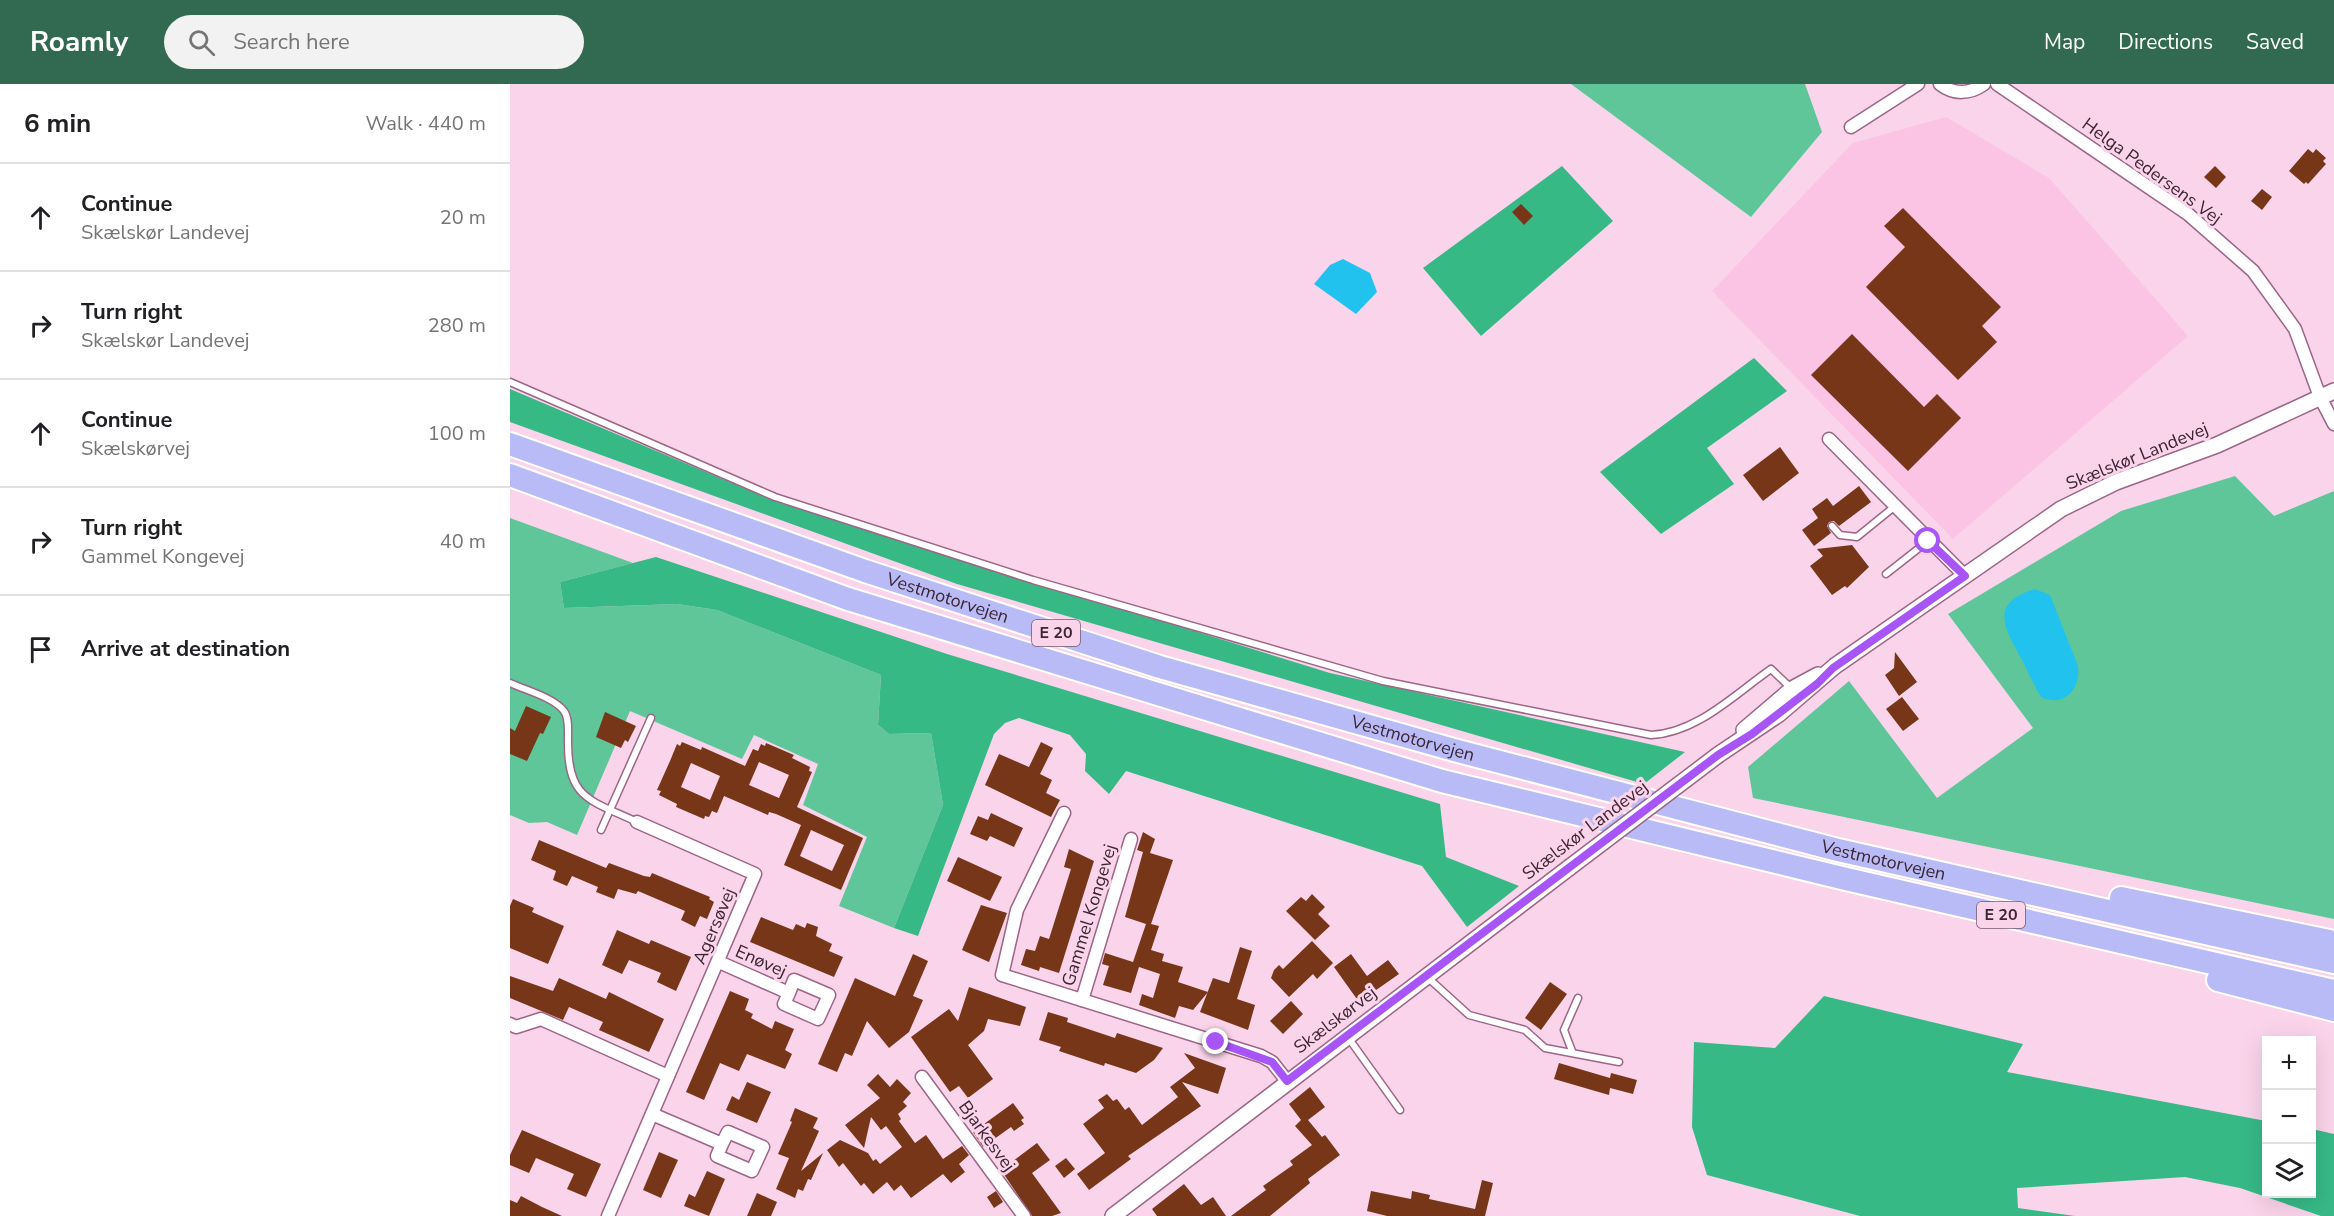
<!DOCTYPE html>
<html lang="en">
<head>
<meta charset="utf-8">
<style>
	:root { --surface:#fff; --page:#f2f2f2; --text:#202124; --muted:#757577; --line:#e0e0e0; --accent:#326a51 }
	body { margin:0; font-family:"Nunito Sans",sans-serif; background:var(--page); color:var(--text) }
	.controls { position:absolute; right:18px; bottom:18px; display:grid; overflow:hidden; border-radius:0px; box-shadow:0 6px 24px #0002 }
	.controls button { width:54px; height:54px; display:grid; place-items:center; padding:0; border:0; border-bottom:2px solid var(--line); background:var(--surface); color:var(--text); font:30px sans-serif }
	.stop { position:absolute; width:18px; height:18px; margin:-14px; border:4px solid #a855f7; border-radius:50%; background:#fff }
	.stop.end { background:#a855f7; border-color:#fff; box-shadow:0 2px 6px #0008 }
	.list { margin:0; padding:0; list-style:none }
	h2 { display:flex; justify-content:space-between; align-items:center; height:78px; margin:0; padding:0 24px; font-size:26px }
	h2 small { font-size:20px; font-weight:400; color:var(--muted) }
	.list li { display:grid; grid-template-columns:39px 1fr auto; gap:18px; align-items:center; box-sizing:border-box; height:108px; padding:0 24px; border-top:2px solid var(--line) }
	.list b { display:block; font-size:22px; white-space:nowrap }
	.list p { margin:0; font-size:20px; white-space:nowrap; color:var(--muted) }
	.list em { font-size:20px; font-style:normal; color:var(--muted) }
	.icon { flex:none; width:33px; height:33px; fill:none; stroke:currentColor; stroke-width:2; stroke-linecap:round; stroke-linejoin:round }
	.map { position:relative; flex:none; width:1824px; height:1132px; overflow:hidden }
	header { display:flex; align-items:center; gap:36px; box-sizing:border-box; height:84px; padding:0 30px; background:var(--accent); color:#fff }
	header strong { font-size:28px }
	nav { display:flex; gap:33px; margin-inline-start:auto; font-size:21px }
	.search { width:420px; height:54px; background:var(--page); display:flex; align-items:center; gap:15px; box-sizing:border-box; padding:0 21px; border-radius:33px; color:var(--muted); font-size:22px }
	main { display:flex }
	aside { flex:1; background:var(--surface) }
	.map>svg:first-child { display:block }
</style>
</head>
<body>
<header>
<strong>Roamly</strong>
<div class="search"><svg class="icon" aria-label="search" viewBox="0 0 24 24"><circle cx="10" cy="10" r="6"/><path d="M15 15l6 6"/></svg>Search here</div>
<nav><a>Map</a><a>Directions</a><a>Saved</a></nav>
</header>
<main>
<aside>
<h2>6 min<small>Walk · 440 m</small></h2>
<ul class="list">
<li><svg class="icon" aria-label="ahead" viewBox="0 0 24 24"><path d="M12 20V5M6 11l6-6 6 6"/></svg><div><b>Continue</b><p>Skælskør Landevej</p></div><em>20 m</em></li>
<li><svg class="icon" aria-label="right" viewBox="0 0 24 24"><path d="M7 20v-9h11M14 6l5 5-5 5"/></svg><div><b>Turn right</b><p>Skælskør Landevej</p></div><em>280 m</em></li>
<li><svg class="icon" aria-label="ahead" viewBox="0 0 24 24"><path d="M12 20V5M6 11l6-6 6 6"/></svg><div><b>Continue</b><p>Skælskørvej</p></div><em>100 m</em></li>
<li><svg class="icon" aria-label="right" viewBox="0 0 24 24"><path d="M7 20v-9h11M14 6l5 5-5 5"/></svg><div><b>Turn right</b><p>Gammel Kongevej</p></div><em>40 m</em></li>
<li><svg class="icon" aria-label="arrive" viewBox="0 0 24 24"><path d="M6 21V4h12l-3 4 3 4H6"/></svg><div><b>Arrive at destination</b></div></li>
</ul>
</aside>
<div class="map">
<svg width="1824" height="1132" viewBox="0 0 1824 1132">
	<rect width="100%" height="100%" fill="#fad4ea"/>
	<!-- built -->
	<path fill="#fbc3e4" d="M1436,33L1539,94L1678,252L1443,455L1202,207L1343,59Z"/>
	<!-- green -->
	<g fill="#5ec699">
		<path d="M1061,0H1295L1312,48L1241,133Z"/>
		<path d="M1725,392L1764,432L1824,407V835L1243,714L1238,683L1339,597L1427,714L1523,644L1438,530L1611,427Z"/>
		<path d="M0,434L123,479L50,498L54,524L167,520L207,526L371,591L368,641L379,650L421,649L433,721L384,844L329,822L357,753L293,721L308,680L244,651L232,675L120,627L67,751L37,738L19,739L0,731Z"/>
	</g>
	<!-- forest -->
	<g fill="#37b986">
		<path d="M1052,82L1103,137L971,252L913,184Z"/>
		<path d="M1244,274L1277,307L1197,364L1224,400L1151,450L1090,388Z"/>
		<path d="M0,305L262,416L820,589L1175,668L1134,700L447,500L0,338Z"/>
		<path d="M146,473L437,570L930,720L936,773L1009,802L957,843L912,782L616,687L599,710L575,687L576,670L560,651L509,634L495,639L484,650L408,852L384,844L433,721L421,649L379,650L368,641L371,591L207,526L167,520L54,524L50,498Z"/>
		<path d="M1314,912L1513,960L1497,988L1756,1037V1110H1802V1045L1824,1050V1132H1811L1730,1104L1675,1093L1507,1104L1508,1124L1565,1132H1350L1197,1091L1182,1043L1184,958L1265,964Z"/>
	</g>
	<!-- water -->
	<g fill="#21c2ee">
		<path d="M833,175L860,189L867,208L846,230L804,200L820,181Z"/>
		<path d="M1525,505L1540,511L1568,582C1571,605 1554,624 1531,613C1523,600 1518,587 1511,574C1493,542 1480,519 1525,505Z"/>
	</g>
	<!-- building -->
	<g fill="#783619" fill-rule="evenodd">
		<path d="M1798,65L1803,69L1806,65L1816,74L1813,77L1816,80L1798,100L1796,98L1794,100L1779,87Z"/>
		<path d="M1705,82L1716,93L1706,104L1694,93Z"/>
		<path d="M1752,105L1762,113L1752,126L1741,117Z"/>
		<path d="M1011,120L1023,132L1014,141L1002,128Z"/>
		<path d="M1393,124L1491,223L1472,242L1487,258L1448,296L1356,203L1395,163L1374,142Z"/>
		<path d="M1342,250L1414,323L1427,310L1451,334L1398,387L1301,291Z"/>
		<path d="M1270,363L1289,389L1253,417L1233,391Z"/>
		<path d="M1349,402L1361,418L1329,442L1324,437L1319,438L1317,442L1321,449L1304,462L1292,446L1308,434L1302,425L1317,414L1323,422Z"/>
		<path d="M1342,461L1359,483L1337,504L1335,502L1322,511L1300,482L1313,472L1307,465Z"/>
		<path d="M1385,568L1407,598L1389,612L1375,591L1384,584Z"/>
		<path d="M1392,613L1409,635L1393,647L1376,625Z"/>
		<path d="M16,622L41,633L33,650L30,649L17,677L0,670V644L5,647Z"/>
		<path d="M95,628L126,642L118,658L115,656L111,664L86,653Z"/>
		<path d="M172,658L191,666L192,663L235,682L243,665L248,667L251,660L255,662L256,659L284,671L282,674L300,683L299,687L302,688L287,723L353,754L331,806L274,781L291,741L266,730L259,728L258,731L214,712L207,729L202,727L199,733L195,732L194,735L166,723L167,720L149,711L151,707L147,706L160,677L167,660L170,662ZM249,678L279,691L269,714L239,701ZM181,679L210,692L200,716L171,703ZM301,746L334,761L322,787L290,772Z"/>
		<path d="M531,658L543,664L530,690L542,696L536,709L550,716L541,733L475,701L489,670L519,683Z"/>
		<path d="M481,729L513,744L504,763L480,752L477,757L460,750L468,732L478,736Z"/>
		<path d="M633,748L645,755L640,769L663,776L641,840L649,842L641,866L654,870L652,877L673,883L668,898L698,908L683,926L669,922L665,934L629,921L632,910L643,914L650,890L629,883L621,909L593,901L599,882L592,880L595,869L623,878L636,840L615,833L633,768L627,766Z"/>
		<path d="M29,756L96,784L99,779L134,792L140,793L142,789L200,813L199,815L204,818L197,835L190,832L185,843L171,836L175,827L128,807L126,810L108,805L104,815L86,808L88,803L62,792L57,802L43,796L46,787L21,776Z"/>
		<path d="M559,765L584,777L549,889L530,883L529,887L511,881L516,865L525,867L530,852L539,855L561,785L554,783Z"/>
		<path d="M448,773L492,793L480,817L437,797Z"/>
		<path d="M802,810L815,823L808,830L820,842L805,856L776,827L791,813L796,817Z"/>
		<path d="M3,815L24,824L22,828L54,842L38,880L0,864V822Z"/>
		<path d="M471,821L497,829L479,878L452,866Z"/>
		<path d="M251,833L283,846L286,840L295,844L297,839L308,843L306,852L322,860L319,867L333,873L324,893L240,858Z"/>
		<path d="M107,846L139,860L141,856L181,873L166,907L147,898L151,889L119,876L112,890L92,881Z"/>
		<path d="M802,857L823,879L807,895L803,890L779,913L761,894L764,886L769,881L773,885Z"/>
		<path d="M730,863L742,867L727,915L745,921L738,946L690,928L703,894L719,899Z"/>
		<path d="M403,870L418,877L403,912L413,916L399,948L379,964L357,937L342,972L335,969L327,988L308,980L345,894L385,912Z"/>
		<path d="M841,870L857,892L878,876L889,890L849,918L824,883Z"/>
		<path d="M0,892L43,907L49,894L96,915L99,908L154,935L139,968L89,946L93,938L59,923L53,936L0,914Z"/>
		<path d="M1040,898L1057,910L1031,946L1015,934Z"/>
		<path d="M459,903L516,923L510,942L478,935L474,947L458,961L483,995L458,1014L449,1002L440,1008L401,953L439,925L448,937Z"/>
		<path d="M220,907L239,915L235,926L243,930L241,934L262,945L265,937L284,945L275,966L282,970L275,985L237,970L229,987L210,979L194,1016L176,1008Z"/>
		<path d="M781,917L793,930L773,950L760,937Z"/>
		<path d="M538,928L558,934L557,938L605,954L607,949L653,964L644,976L626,989L595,979L594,982L549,967L551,963L529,956Z"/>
		<path d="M674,969L716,984L708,1010L672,998L691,1022L618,1072L621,1075L579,1106L567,1090L595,1069L573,1040L594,1024L588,1016L597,1010L603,1017L607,1015L615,1026L619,1023L632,1041L668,1013L660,1003L685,984Z"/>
		<path d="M1049,979L1100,994L1101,989L1127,996L1123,1010L1100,1004L1099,1011L1044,995Z"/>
		<path d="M368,990L380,1003L387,995L401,1009L393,1018L397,1022L388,1030L391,1035L389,1037L405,1059L416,1051L433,1075L452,1062L459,1071L449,1080L455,1088L441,1099L433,1090L401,1114L391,1101L384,1107L377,1098L363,1110L354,1099L351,1102L333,1079L329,1083L317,1066L330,1056L358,1069L363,1077L366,1075L370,1080L392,1063L376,1042L371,1046L361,1033L354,1064L335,1041L370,1014L357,1001Z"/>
		<path d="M237,998L261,1008L247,1039L216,1026L222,1012L229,1016Z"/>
		<path d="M800,1003L815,1023L798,1036L812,1053L815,1051L830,1071L798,1095L800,1099L760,1132H721L756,1106L753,1102L783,1081L780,1077L802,1061L785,1042L791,1036L779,1020Z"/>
		<path d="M503,1019L514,1034L511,1036L514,1040L504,1047L501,1043L473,1063L463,1048Z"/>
		<path d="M285,1024L308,1034L303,1044L309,1047L291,1087L313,1069L301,1096L298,1095L293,1107L288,1105L285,1114L266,1105L279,1074L268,1070L282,1038L280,1037Z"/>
		<path d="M12,1046L91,1080L76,1113L57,1105L64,1090L26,1074L19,1089L0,1081V1071Z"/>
		<path d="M527,1059L540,1076L522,1089L551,1129L542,1132H522L491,1086Z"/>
		<path d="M149,1068L168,1076L151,1114L133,1106Z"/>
		<path d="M556,1074L565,1085L554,1094L545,1082Z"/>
		<path d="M197,1087L215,1095L199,1132L174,1122L179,1110L185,1113Z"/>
		<path d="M972,1096L983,1099L975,1132H877L857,1127L861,1107L901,1115L902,1107L920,1111L919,1115L965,1125Z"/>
		<path d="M674,1100L691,1121L703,1113L716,1132H647L642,1125Z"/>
		<path d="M486,1107L493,1118L484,1124L477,1113Z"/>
		<path d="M247,1109L267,1118L261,1132H237Z"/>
		<path d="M11,1112L32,1123L52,1132H0V1116L7,1119Z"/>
	</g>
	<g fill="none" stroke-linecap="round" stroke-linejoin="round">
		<defs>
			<g id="service">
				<path d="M0,298L265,413L523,496L873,597L1141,651C1187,649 1225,610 1261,585L1282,605"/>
				<path d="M1322,442L1330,451L1347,453L1384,423"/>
				<path d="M1376,490L1418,457"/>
				<path d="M0,599C15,606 43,613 54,627C59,634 58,645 58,654C57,715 78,715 127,738"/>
				<path d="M91,746L141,634"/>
				<path d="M916,892L959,931L1015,946L1035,964L1109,978"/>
				<path d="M837,952L890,1026"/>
				<path d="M1062,967L1054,946L1068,914"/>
			</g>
			<g id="minor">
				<path d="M1430,0C1444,11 1460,10 1474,0"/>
				<path d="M1487,0L1678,130L1743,187L1785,245L1810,313L1824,340"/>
				<path d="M1341,43L1408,0"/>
				<path d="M1319,355L1455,492"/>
				<path d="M554,729L507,826L492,891L751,972L762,978L777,997"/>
				<path d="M209,878L279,909L274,920L308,935L319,911L284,896L279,909"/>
				<path d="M572,916L621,755"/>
				<path d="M0,940L6,943L31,935L158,992"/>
				<path d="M412,993L514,1132"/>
				<path d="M142,1030L212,1060L207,1072L242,1087L253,1063L218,1048L212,1060"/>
				<path d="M98,1132L245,790L127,738"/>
			</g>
			<g id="tertiary">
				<path d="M1234,646L1282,605L1308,591"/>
				<path d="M1208,671L1269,630L1325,582L1551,425L1606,398L1707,361L1824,307"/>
				<path d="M603,1132L1060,783"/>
			</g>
			<g id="motorway">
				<path id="s1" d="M0,360L355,487L650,583L944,666L1328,766L1824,878"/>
				<path d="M0,391L338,515L932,697L1336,795L1824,907"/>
				<path d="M1611,814L1824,858"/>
				<path d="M1708,896L1824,926"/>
			</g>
		</defs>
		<!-- service casing -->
		<use href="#service" stroke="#9d6587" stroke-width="9"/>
		<!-- minor casing -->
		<use href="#minor" stroke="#9d6587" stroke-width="15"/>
		<!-- tertiary casing -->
		<use href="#tertiary" stroke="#9d6587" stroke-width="18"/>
		<!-- motorway casing -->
		<use href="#motorway" stroke="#fff" stroke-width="26"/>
		<!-- service -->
		<use href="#service" stroke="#fff" stroke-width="6"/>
		<!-- minor -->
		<use href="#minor" stroke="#fff" stroke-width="12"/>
		<!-- tertiary -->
		<use href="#tertiary" stroke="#fff" stroke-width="15"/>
		<!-- motorway -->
		<use href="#motorway" stroke="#b8bbf6" stroke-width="22"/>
		<defs>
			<path id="tertiary-bridge" d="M1060,783L1208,671"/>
		</defs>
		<!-- tertiary-bridge casing -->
		<use href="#tertiary-bridge" stroke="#9d6587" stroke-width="18" stroke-linecap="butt"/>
		<!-- tertiary-bridge -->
		<use href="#tertiary-bridge" stroke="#fff" stroke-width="15"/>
	</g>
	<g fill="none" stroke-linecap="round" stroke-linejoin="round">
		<!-- route -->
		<path stroke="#a855f7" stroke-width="8" d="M706,958L762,978L777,997L1208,671L1242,650L1307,600L1323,584L1455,492L1418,457"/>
	</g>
	<g text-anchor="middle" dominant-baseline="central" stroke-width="6" stroke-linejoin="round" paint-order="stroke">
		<!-- shield labels -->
		<g fill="#fad4ea" stroke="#765a6b" stroke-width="1.5">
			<rect x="522" y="536" width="48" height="26" rx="4.5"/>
			<rect x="1467" y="818" width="48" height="26" rx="4.5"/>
		</g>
		<g font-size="16" font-weight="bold" fill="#3d2634">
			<text x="546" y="549">E 20</text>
			<text x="1491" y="831">E 20</text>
		</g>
		<!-- street labels -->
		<g font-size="18" fill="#3d2634" stroke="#fad4ea">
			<text transform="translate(1642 87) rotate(36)">Helga Pedersens Vej</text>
			<text transform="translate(1627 372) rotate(-22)">Skælskør Landevej</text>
			<text stroke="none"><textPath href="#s1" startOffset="464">Vestmotorvejen</textPath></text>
			<text stroke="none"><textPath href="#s1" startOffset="950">Vestmotorvejen</textPath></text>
			<text transform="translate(1075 746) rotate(-37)">Skælskør Landevej</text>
			<text stroke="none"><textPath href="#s1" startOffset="1436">Vestmotorvejen</textPath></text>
			<text transform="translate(579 831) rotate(-73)">Gammel Kongevej</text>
			<text transform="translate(204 842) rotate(-67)">Agersøvej</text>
			<text transform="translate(251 877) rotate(24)">Enøvej</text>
			<text transform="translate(825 936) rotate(-37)">Skælskørvej</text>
			<text transform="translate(477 1052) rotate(54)">Bjarkesvej</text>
		</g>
	</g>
</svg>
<div class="controls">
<button>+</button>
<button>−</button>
<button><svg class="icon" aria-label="layers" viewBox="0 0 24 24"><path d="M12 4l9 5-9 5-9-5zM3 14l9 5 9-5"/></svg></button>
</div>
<div class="stop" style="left:1418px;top:457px"></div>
<div class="stop end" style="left:706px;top:958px"></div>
</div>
</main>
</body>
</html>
